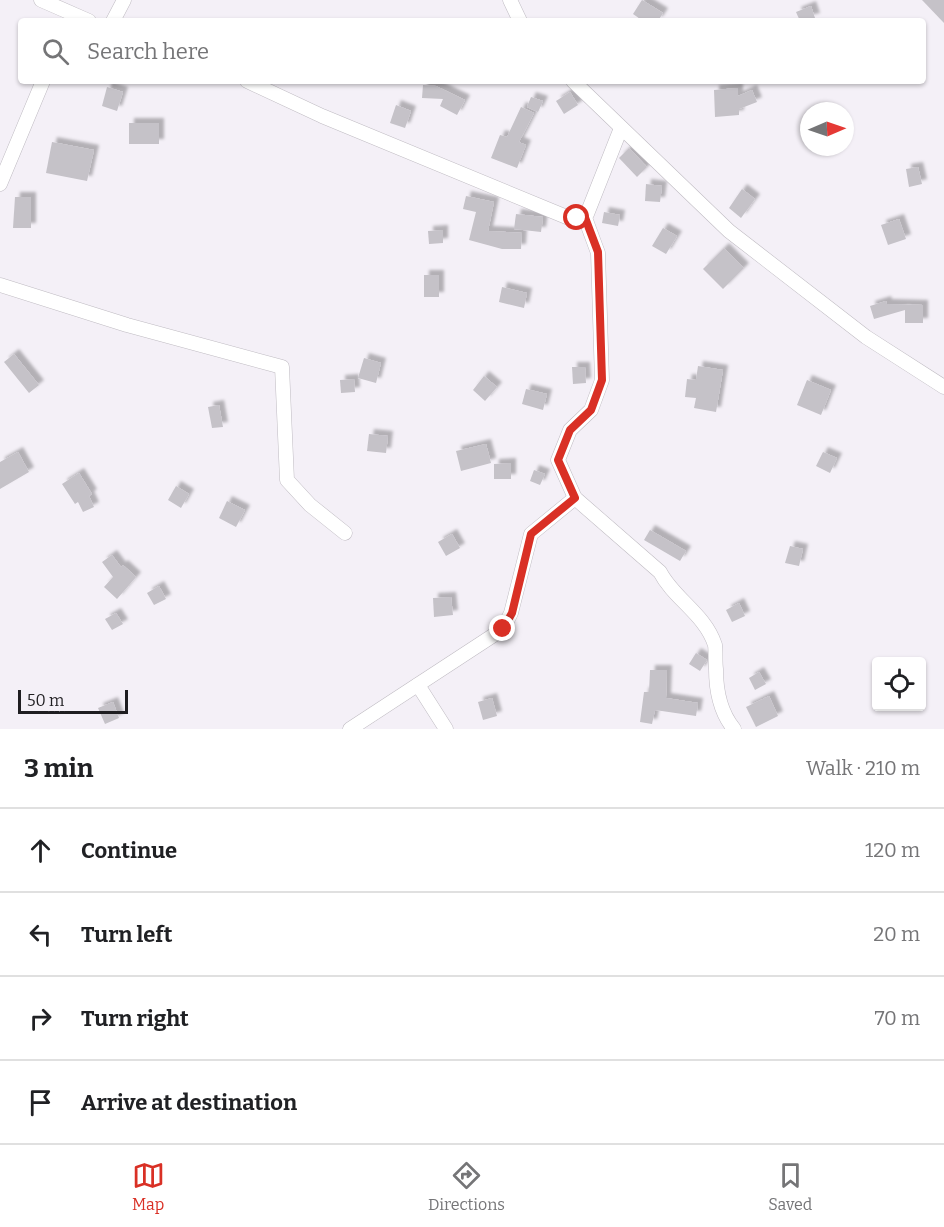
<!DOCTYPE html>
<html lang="en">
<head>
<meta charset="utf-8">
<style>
	:root { --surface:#fff; --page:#f6f6f6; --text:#202124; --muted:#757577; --line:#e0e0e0; --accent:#d93025 }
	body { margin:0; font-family:Bitter,serif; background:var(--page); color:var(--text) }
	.controls { position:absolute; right:18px; bottom:18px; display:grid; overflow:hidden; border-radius:6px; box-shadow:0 2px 4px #0004 }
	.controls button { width:54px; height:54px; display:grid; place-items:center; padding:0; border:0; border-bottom:2px solid var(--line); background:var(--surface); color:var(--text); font:30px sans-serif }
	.compass { position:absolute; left:800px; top:102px; width:54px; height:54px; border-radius:50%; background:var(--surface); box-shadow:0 2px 4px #0004; rotate:88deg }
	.scale { position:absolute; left:18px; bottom:15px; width:110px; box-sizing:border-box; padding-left:6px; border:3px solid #1f1e21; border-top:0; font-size:16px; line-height:21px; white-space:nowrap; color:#1f1e21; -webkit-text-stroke:4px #f4f0f7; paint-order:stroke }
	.stop { position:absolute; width:18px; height:18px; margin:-14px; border:4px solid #d93025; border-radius:50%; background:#fff }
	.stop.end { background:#d93025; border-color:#fff; box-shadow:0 2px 6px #0008 }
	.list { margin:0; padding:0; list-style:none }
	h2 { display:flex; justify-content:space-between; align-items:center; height:78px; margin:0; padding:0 24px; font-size:26px }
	h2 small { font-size:20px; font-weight:400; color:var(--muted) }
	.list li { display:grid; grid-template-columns:39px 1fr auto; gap:18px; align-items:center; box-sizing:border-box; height:84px; padding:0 24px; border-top:2px solid var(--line) }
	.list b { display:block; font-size:22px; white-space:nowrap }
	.list em { font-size:20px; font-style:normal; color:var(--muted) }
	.icon { flex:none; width:33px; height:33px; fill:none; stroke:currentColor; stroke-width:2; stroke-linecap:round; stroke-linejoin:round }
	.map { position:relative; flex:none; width:944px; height:729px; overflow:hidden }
	.search { position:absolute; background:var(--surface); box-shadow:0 2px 4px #0004; left:18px; right:18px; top:18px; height:66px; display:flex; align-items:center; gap:15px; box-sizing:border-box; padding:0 21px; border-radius:6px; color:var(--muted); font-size:22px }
	.sheet { height:414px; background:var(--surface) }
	nav { display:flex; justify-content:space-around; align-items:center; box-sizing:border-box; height:84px; border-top:2px solid var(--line); background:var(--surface); font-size:16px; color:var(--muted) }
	nav a { display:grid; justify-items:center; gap:3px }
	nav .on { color:var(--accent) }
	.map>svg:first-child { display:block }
</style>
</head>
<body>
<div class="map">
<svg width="944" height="729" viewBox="0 0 944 729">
	<defs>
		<filter id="shadow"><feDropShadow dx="5" dy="-5" stdDeviation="1.5" flood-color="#0004"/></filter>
	</defs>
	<rect width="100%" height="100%" fill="#f4f0f7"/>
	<!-- building -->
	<g fill="#c5c2c8" filter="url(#shadow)">
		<path d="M642,0L663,13L658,21H643L633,14Z"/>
		<path d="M922,0H944V23Z"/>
		<path d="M811,6L815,18L800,21L796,12Z"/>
		<path d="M423,85L436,86L465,100L457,115L440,106L443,99L422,98Z"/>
		<path d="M107,87L123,92L117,111L102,106Z"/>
		<path d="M738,88V96L752,90L757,102L739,109V115L715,117L714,90Z"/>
		<path d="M570,92L578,105L564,114L556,101Z"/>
		<path d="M531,97L543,101L538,112L527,107Z"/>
		<path d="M396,105L411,111L405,128L390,123Z"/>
		<path d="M521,107L534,113L519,142L526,145L517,168L491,158L500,135L507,137Z"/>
		<rect x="129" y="123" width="30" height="21"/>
		<path d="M52,142L94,150L87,181L46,173Z"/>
		<path d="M629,148L647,167L637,177L619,158Z"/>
		<path d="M918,167L922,184L909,187L906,169Z"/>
		<path d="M646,184L662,186L660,202L645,201Z"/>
		<path d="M742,189L755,199L741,218L729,208Z"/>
		<path d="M466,196L494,202L488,231L522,233L521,249H502L469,240L476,212L463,209Z"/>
		<path d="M15,197H31V228H13Z"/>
		<path d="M604,212L620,215L618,226L602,223Z"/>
		<path d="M516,214L543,217L541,232L514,229Z"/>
		<path d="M899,219L906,239L888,245L881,225Z"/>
		<path d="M663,228L677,236L666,254L652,246Z"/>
		<path d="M443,230V243L429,244L428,231Z"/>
		<path d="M724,248L744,268L723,289L703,269Z"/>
		<rect x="424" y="275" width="15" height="22"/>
		<path d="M502,287L527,293L524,308L499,302Z"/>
		<path d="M886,301L887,304L923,305V323H905V310L874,319L870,306Z"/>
		<path d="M14,354L39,385L29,393L4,362Z"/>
		<path d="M364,358L381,363L376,383L358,378Z"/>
		<path d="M698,366L723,370L716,412L694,408L696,398L685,397L687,379L696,380Z"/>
		<path d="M572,367H585L586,383L573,384Z"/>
		<path d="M484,376L497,387L485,401L473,390Z"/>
		<path d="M354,379L355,392L341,393L340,380Z"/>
		<path d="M807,380L831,390L821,415L797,405Z"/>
		<path d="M526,389L547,394L543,410L522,404Z"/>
		<path d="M219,405L223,427L212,428L208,407Z"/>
		<path d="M369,434L388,436L386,453L367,451Z"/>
		<path d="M486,444L491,463L461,471L456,451Z"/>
		<path d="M18,452L29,472L0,489V462Z"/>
		<path d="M823,452L837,458L830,473L816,466Z"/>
		<path d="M511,463V479H494V464Z"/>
		<path d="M534,470L545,474L540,485L530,481Z"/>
		<path d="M79,473L92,494L89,496L94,507L83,512L78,502L75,504L62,484Z"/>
		<path d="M176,486L189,494L181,508L168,500Z"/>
		<path d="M227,501L245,510L236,527L219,518Z"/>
		<path d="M650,530L686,551L680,561L644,540Z"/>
		<path d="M452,534L460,548L446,556L438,542Z"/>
		<path d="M790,546L803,549L799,566L785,563Z"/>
		<path d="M112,555L121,567L123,565L136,577L117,599L104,587L113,577L102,562Z"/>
		<path d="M159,586L166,599L154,605L147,593Z"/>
		<path d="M451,597L453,615L434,617L433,598Z"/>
		<path d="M739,603L745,616L732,622L726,610Z"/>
		<path d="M116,613L123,624L112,630L105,619Z"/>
		<path d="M696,653L707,660L700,671L689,664Z"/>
		<path d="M650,670H667L666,698L698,703L696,716L655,710L652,724L640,722L644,692H649Z"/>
		<path d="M759,672L766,684L755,690L749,678Z"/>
		<path d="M769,696L778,716L756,727L746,707Z"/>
		<path d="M492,698L497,716L483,720L478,702Z"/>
		<path d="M113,702L119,718L105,724L98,708Z"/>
	</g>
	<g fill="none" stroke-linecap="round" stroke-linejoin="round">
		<defs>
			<g id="street">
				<path d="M41,0L89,21"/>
				<path d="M510,0L520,21"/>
				<path d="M113,21L124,0"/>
				<path d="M247,81L322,116L569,218H577L587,214L621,128"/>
				<path d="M573,81L729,231L866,337L944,387"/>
				<path d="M0,184L43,81"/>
				<path d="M584,215L598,253L602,380L591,410L570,430L558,460L575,498L660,572C674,599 705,614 715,645C716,652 715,662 716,669C716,691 720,712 734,729"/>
				<path d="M0,285L127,325L282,367L287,480L310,505L345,533"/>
				<path d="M418,685L446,729"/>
				<path d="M350,729L503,629L511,613L531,534L575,498"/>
			</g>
		</defs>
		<!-- street casing -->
		<use href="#street" stroke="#bfbbc2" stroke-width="15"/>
		<!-- street -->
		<use href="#street" stroke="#fff" stroke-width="14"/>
	</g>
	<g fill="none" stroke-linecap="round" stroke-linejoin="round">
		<!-- route -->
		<path stroke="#d93025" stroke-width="8" d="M503,629L512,613L531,534L575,498L558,460L570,430L591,410L602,380L598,252L584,215L577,218"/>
	</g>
</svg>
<div class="controls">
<button><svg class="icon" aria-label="locate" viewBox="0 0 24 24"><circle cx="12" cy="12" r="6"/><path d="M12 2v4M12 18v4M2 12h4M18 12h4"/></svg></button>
</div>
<svg class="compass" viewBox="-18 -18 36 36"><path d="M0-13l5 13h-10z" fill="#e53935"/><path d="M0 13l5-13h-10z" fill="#757577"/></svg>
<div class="scale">50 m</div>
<div class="stop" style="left:577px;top:218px"></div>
<div class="stop end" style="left:503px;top:629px"></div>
<div class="search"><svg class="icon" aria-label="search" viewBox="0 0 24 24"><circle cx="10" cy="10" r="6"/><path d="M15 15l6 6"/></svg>Search here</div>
</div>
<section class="sheet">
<h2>3 min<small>Walk · 210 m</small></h2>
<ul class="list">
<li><svg class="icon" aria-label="ahead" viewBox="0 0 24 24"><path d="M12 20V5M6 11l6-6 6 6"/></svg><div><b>Continue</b></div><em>120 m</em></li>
<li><svg class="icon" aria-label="left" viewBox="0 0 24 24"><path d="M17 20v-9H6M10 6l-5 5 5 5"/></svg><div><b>Turn left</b></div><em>20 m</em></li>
<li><svg class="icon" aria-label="right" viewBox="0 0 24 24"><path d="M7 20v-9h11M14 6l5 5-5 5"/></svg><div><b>Turn right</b></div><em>70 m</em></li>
<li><svg class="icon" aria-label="arrive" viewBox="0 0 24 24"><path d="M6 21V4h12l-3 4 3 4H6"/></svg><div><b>Arrive at destination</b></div></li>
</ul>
</section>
<nav>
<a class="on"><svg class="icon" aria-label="map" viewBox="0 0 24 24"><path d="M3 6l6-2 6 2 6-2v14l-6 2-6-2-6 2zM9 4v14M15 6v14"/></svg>Map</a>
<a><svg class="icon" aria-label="directions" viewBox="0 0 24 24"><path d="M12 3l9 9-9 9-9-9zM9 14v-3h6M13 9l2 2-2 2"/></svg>Directions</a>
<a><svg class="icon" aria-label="saved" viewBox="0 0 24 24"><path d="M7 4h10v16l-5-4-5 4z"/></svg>Saved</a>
</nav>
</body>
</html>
